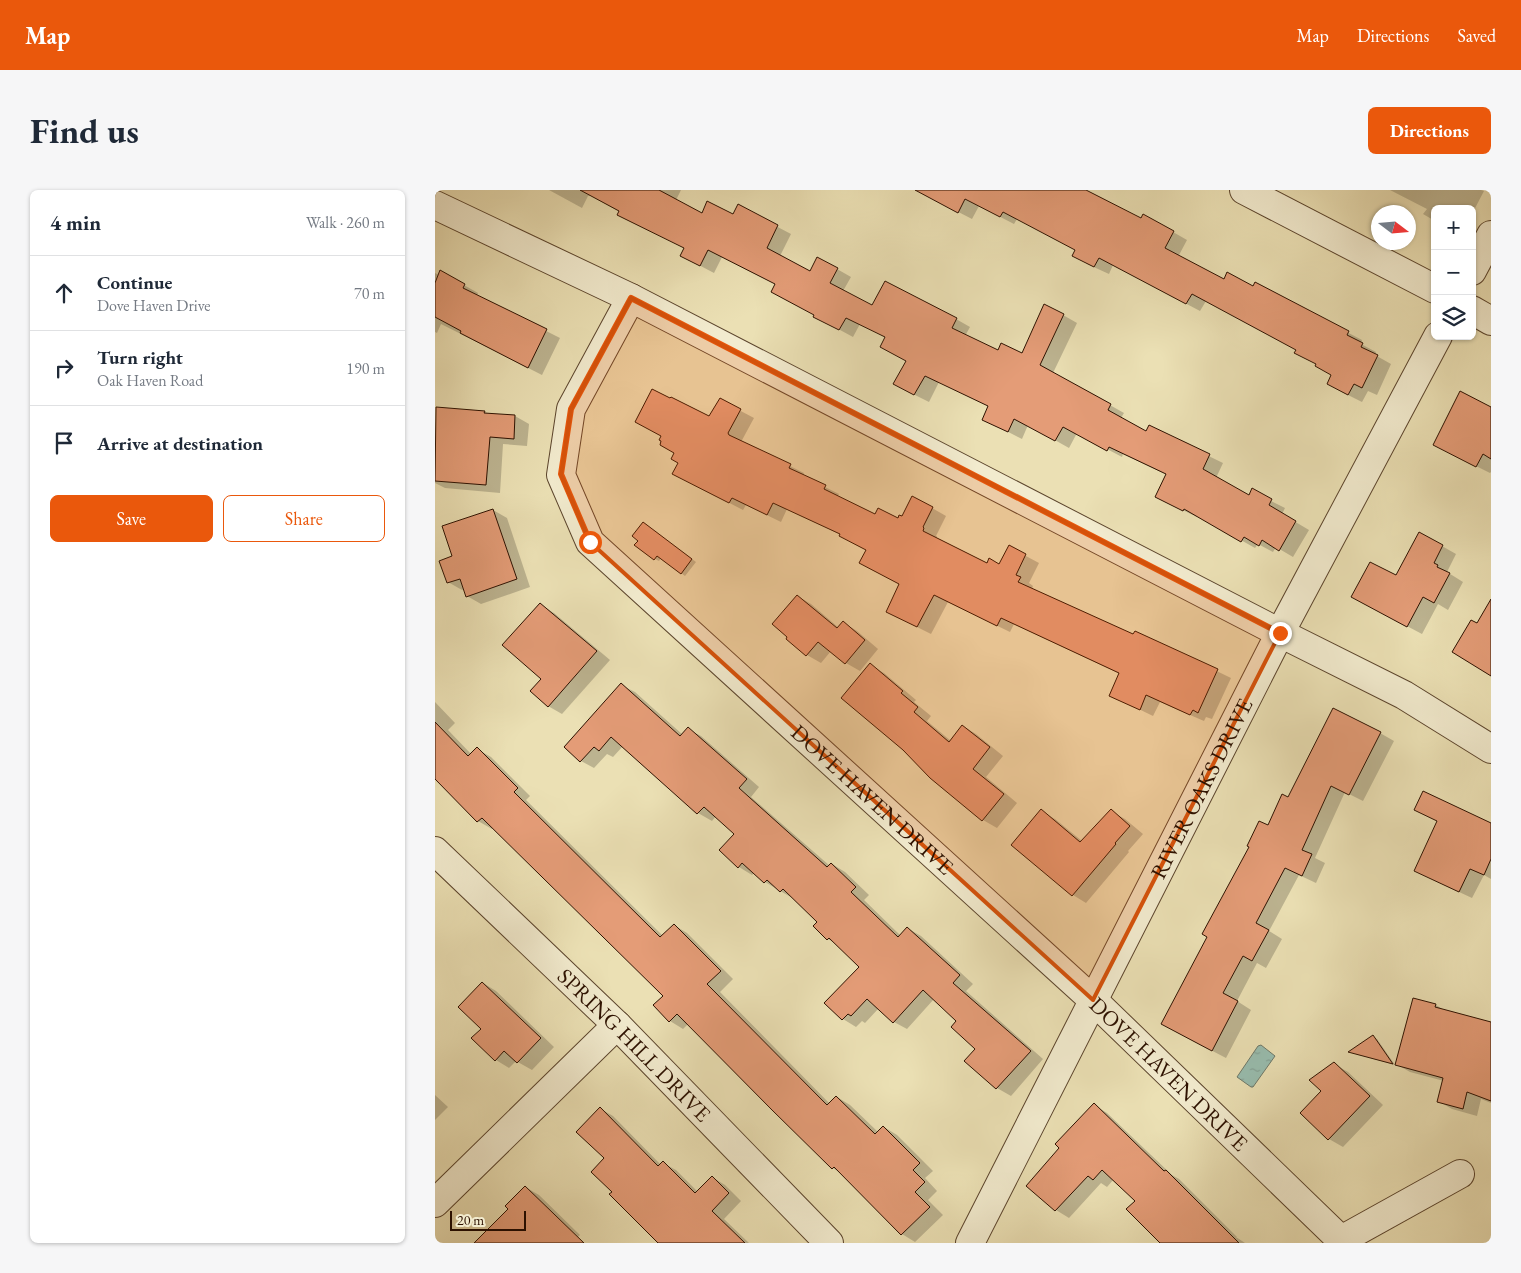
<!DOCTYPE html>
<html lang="en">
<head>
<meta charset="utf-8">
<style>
	:root { --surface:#fff; --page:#f6f6f7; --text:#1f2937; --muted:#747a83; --line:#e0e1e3; --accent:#ea580c }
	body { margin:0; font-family:"EB Garamond",serif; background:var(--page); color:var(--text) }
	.controls { position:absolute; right:15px; top:15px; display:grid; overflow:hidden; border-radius:8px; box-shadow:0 1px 4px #0004 }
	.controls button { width:45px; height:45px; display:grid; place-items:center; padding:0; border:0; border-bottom:1px solid var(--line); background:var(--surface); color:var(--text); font:25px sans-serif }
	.compass { position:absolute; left:936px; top:15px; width:45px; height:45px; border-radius:50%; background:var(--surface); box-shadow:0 1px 4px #0004; rotate:106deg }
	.scale { position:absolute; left:15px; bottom:12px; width:76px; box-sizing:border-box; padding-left:5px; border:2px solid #2d1100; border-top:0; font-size:14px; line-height:18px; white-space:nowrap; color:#2d1100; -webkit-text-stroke:4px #f2ebce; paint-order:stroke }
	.stop { position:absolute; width:15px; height:15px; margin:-11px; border:4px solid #ea580c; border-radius:50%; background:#fff }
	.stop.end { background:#ea580c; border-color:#fff; box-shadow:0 1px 5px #0008 }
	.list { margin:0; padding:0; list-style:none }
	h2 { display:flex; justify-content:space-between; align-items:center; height:65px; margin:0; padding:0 20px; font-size:21px }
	h2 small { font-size:16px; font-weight:400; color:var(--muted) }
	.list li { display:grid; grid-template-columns:32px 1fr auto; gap:15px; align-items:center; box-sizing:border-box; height:75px; padding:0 20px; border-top:1px solid var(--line) }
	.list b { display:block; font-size:19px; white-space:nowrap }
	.list p { margin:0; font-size:16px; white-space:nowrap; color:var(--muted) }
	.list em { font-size:16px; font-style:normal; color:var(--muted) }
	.actions { display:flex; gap:10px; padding:15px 20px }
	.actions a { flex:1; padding:11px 0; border:1px solid var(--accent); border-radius:8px; text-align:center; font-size:18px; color:var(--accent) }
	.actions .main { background:var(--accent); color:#fff }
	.icon { flex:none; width:28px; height:28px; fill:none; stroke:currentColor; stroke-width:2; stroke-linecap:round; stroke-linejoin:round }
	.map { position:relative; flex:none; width:1056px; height:1053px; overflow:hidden; border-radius:8px }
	header { display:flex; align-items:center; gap:30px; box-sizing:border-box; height:70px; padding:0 25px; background:var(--accent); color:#fff }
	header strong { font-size:24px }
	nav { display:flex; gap:28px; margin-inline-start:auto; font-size:18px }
	.intro { display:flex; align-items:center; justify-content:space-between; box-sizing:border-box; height:120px; padding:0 30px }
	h1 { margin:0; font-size:35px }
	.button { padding:12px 22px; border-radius:8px; background:var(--accent); color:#fff; font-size:18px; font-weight:700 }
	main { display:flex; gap:30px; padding:0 30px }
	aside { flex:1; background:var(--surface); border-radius:8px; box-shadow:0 1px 4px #0004 }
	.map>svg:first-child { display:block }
</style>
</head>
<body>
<header>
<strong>Map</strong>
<nav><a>Map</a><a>Directions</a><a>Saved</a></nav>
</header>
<div class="intro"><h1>Find us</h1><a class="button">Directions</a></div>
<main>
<aside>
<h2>4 min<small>Walk · 260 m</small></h2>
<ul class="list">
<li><svg class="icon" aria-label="ahead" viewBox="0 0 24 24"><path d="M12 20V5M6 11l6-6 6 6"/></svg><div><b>Continue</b><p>Dove Haven Drive</p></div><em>70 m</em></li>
<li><svg class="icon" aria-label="right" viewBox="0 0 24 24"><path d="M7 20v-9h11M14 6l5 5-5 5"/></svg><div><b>Turn right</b><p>Oak Haven Road</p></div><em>190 m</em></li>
<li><svg class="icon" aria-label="arrive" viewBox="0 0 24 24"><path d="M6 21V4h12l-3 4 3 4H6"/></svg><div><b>Arrive at destination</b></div></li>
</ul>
<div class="actions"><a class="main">Save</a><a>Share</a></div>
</aside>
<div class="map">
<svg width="1056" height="1053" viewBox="0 0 1056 1053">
	<defs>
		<pattern id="water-ripples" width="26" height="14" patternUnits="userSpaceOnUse" patternTransform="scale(1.25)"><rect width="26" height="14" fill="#98bdaf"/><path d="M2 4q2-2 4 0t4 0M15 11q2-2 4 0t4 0" fill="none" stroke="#83a195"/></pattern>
	</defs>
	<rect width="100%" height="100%" fill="#ebe0b4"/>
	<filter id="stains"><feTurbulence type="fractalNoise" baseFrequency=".004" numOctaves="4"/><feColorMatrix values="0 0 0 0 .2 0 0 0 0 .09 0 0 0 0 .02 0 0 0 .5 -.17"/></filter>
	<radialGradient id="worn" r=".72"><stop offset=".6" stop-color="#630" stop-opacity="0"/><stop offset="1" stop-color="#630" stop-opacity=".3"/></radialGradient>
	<!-- water -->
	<path fill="url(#water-ripples)" stroke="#6d7869" d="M826,855L840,866L818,897H816L802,887L823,856Z"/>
	<!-- shadow -->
	<g fill="#0003">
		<path d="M114,0H246L241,10L267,24L298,26L303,16L356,44L345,66L375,82L402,79L416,87L408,101L438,117L521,129L535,137L530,146L563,162L588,165L628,125L642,133L618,183L689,223L686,228L711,242L714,237L788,273L781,288L814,306L817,300L836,311L850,318L847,324L874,340L858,367L841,357L838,362L823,354L820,358L763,326L762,327L735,314L732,285L688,264L687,267L642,243L634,258L593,235L587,249L548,229L555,217L504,192L494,212L474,202L472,171L451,148L425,134L418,147L394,134L342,95L287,67L279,83L260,73L250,58L156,6H153L147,18Z"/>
		<path d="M490,0H648L706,30L738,42L752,50L743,67L789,91L818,98L821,94L927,150L926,154L941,162L940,165L956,174L942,205L933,201L927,212L907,202L898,185L862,160L771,111L765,121L678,75L674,84L652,74L642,60L582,29L579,34L544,16L537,29L502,11Z"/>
		<path d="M955,0H1046L1049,1L1037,24V19H1000V31L988,24L992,19Z"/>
		<path d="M6,82L43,103L42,106L125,148L107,185L6,134L2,143L0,142V83L4,85Z"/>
		<path d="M285,210L319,228L306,252L355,276L369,283L368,286L404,304L402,307L441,326L463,330L497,318L511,326L501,346H502L501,349L552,375H565L574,357L604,373L594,393L598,396L597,399L699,446L701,442L796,488L777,529L771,527L769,531L725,512L718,526L675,505L685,484L579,434L575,442L513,412L496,444L466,429V394L432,360L406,345L352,319L346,332L311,315L308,320L252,291L275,228Z"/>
		<path d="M2,218L50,222L54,224L80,226L94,234L92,256L68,254L65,303L10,298L0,293V245Z"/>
		<path d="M1056,218V282L1055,283L1013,262Z"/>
		<path d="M58,320L72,328L95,397L46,414L32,406L30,399L27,400L13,392L19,367Z"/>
		<path d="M212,336L261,372L250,386L226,368L224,371L220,369Z"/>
		<path d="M984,343L1021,364L1012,382L1028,392L1013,420L1003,414L987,444L932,415L961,387Z"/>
		<path d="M362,406L376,414L404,438L409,433L422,441L443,459L425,481L411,473L396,461L386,473L372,465L352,449Z"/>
		<path d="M106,415L119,423L175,470L127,524L113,516L108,489Z"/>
		<path d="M435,475L449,483L481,510L479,512L496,526L492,531L516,551L528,536L541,544L568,566L551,587L582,613L562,638L548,630L496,587L469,559Z"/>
		<path d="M186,495L200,502L248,545L253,539L266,546L324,597L316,607L395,676L397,674L410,682L434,705L429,710L466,746L472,738L486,746L538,794L531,801L608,869L576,906L562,898L531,871L542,859L523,831L499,809L472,839L459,832L444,818L430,833L427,831L421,837L408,829L391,813L426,777L401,754L393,749L384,732L359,709L330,692L319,683L317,685L304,677L301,644L281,626L277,631L263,623L188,556L178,567L172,564L159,578L146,571Z"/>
		<path d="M0,512L20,533L13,540L37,565L42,559L56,567L95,606L91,610L228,746L239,735L252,743L298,789L285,802L395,914L402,907L415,915L443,942L449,937L462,945L498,981L490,988L502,1001L493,1010L508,1025L480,1052L467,1044L410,986L398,978L254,833L248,839L235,831L230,806L58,637L57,639L43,631L0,587Z"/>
		<path d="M945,543L959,551L928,611L910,602L880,668L890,673L881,693L864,685L834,741L847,749L831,778L822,773L802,811L816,820L791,868L741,842L834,637L854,608Z"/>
		<path d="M980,620L1056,635V689L1049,685L1037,708L994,688L1003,632Z"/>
		<path d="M606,621L620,629L647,651L676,621L690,629L708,644L693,661L694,662L651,713L638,705L578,654Z"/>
		<path d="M48,793L61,801L119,857L97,880L81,871L74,878L61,870L48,839Z"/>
		<path d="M979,809L1001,815L1012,822L1056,834V913L1046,909L1042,926L1017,919L1003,911L1009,891L975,882L961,874Z"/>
		<path d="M938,847L942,849L960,875L915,862Z"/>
		<path d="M899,874L913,882L948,915L908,957L894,949L867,923L887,901Z"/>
		<path d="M0,905L13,917L0,930Z"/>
		<path d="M659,915L672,923L737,985L744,989L802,1047H801L810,1053H728L701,1011L679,989L672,997L666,993L634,1028L621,1020L593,995L626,958Z"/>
		<path d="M166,919L178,926L226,975L228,973L241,980L263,1002L277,987L290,995L306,1011L289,1029L314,1053H250L178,1002L170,968Z"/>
		<path d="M90,997L104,1005L145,1045L137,1053H41L74,1019Z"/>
	</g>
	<!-- building -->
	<g fill="#e49c77" stroke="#2d1100">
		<path d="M145,0H224L267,23L272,11L298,24L303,14L343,35L332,58L375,81L382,67L403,78L395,93L437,115L450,91L522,128L517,138L563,160L566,153L587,163L609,114L629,124L605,175L676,214L673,220L711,241L714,235L775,264L768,279L814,305L817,298L837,309L834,315L861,331L844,361L827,350L824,356L809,347L806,352L749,319L748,321L720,307L731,284L674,257L672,261L628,237L620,251L579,229L573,242L547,230L553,216L490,186L479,205L458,194L471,171L445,157L450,147L411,128L404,140L378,127L379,125L336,102L340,94L273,60L265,76L245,66L249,58L182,25L184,21Z"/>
		<path d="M480,0H651L706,28L708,24L739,41L730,58L789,89L792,82L818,96L820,92L914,141L912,145L928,153L926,157L943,165L927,198L919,194L913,205L892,194L896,185L880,176L881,174L859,163L861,160L757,104L751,114L664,68L659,77L637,66L640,60L568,22L565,27L530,9L523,23Z"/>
		<path d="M5,80L30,94L28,98L112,139L93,178L25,143L26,141L0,127V93Z"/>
		<path d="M217,199L235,208L236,207L274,226L285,208L306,219L293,243L294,245L356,274L354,278L391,295L389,299L440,324L443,318L463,328L464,325L467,326L477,306L498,317L488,337L489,338L488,341L552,373L554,368L564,374L574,355L591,364L581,385L586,387L583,392L698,444L700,441L783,479L763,523L758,520L755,525L711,505L705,520L674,506L684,483L566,428L562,436L499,405L482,437L451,422L464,394L424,373L431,360L404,346L405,344L338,313L332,325L297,308L294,313L237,284L243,273L236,269L239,263L225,255L226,251L224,250L226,246L200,232Z"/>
		<path d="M1025,201L1056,217V269L1048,264L1041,277L998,255Z"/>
		<path d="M1,217L50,221L49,223L80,225L79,249L55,247L51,295L0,291Z"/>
		<path d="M58,319L82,389L31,407L25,389L12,393L4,371L17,366L7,336Z"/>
		<path d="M208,332L257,369L246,384L222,366L219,370L199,355L203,351L197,346Z"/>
		<path d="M984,342L1008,355L999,373L1003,375L1002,377L1015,383L999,413L988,407L972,437L916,407L935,372L961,385Z"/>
		<path d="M362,405L402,438L408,431L430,450L410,474L383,452L371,466L351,449L352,447L337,434Z"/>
		<path d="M1056,409V486L1017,462L1036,430L1042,433Z"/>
		<path d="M105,413L162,461L113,517L95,501L106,489L67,455Z"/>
		<path d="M435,473L468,501L466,503L483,517L479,522L514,552L527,535L555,557L538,579L569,604L547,631L495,588L468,560L406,508Z"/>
		<path d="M186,493L245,546L253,537L312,589L304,598L392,677L396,673L421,697L416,702L463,747L472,737L525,785L518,793L596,861L561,899L529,871L540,859L516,837L521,831L488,800L458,833L432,809L416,826L413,824L407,830L389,813L424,777L394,748L392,750L378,736L382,732L348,699L345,702L332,690L329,693L307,673L303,678L284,660L299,644L269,617L262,624L176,547L164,561L159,557L145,572L129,557Z"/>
		<path d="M898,518L946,542L914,605L896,596L867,660L877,664L867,686L850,678L821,733L834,740L817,771L808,766L788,803L803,811L777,861L726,834L772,747L767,744L814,657L812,656L824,631L833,635L847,604L853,607Z"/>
		<path d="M0,532L33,566L42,557L83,598L79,602L225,747L239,734L286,781L272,794L392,915L401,906L440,944L448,936L485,973L478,980L490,992L480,1002L495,1017L466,1045L399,977L397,979L337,920L242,824L234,832L218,815L228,806L47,628L42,632L0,589Z"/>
		<path d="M988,601L1056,633V669L1049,685L1035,679L1024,702L979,681L1002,631L979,620Z"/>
		<path d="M606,619L645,652L676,619L695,636L680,653L681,654L637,706L576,655Z"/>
		<path d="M47,792L106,848L82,873L69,861L60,871L36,848L46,839L23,817Z"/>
		<path d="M978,808L1001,814L1000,817L1056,832V911L1032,902L1028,919L1002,912L1008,888L960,875Z"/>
		<path d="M938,845L958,874L913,862Z"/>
		<path d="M899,872L935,906L893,950L865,923L886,901L874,890Z"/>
		<path d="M659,913L729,981L731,980L804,1053H725L691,1019L700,1011L667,980L658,990L653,986L620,1021L591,996L624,958L620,954Z"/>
		<path d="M165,917L223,976L228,971L260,1003L277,986L294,1003L277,1021L310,1053H223L174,1004L177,1002L156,982L169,968L141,942Z"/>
		<path d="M90,996L149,1053H39L73,1019L70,1016Z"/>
	</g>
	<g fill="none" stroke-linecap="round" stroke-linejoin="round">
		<defs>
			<g id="minor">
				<path d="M809,0L1000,99"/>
				<path d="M0,15L196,108L845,443L969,505L1056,559"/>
				<path d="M1037,81L1056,45"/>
				<path id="s1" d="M196,108L136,219L126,285L155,352L658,810L906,1050L907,1053"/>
				<path d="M1037,120L1056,131"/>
				<path id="s2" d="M0,661L182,835L394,1053"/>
				<path d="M0,1013L182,835"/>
				<path d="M906,1050L1025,984"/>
				<path id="s3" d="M535,1053L845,443L1003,146"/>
			</g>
		</defs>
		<!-- minor casing -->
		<use href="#minor" stroke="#5c452d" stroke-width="30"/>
		<!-- minor -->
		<use href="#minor" stroke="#f2ebce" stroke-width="28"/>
	</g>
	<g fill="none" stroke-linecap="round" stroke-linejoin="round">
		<!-- route -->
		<path stroke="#ea580c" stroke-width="6" d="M155,352L126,284L136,219L196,108L845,443"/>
	</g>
	<!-- marked area -->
	<path fill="#d5520b" fill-opacity="0.2" stroke="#d5520b" stroke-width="4" stroke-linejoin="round" d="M196,108L845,443L658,810L155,352L126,285L136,219Z"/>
	<g text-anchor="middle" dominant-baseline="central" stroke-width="4" stroke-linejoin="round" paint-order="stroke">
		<!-- street labels -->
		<g font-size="22" fill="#2d1100" stroke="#f2ebce">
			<text stroke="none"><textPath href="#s3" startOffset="510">RIVER OAKS DRIVE</textPath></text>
			<text stroke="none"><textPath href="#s1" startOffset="648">DOVE HAVEN DRIVE</textPath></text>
			<text stroke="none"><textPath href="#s2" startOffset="278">SPRING HILL DRIVE</textPath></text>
			<text stroke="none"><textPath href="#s1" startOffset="1052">DOVE HAVEN DRIVE</textPath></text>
		</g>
	</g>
	<rect width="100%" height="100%" filter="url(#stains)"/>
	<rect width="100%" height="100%" fill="url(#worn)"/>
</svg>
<div class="controls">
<button>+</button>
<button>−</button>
<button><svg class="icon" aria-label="layers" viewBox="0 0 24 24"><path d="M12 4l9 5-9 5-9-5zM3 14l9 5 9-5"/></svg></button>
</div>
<svg class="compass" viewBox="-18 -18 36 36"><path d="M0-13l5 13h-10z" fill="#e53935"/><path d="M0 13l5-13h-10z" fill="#747a83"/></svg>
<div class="scale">20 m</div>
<div class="stop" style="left:155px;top:352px"></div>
<div class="stop end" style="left:845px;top:443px"></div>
</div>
</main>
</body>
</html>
